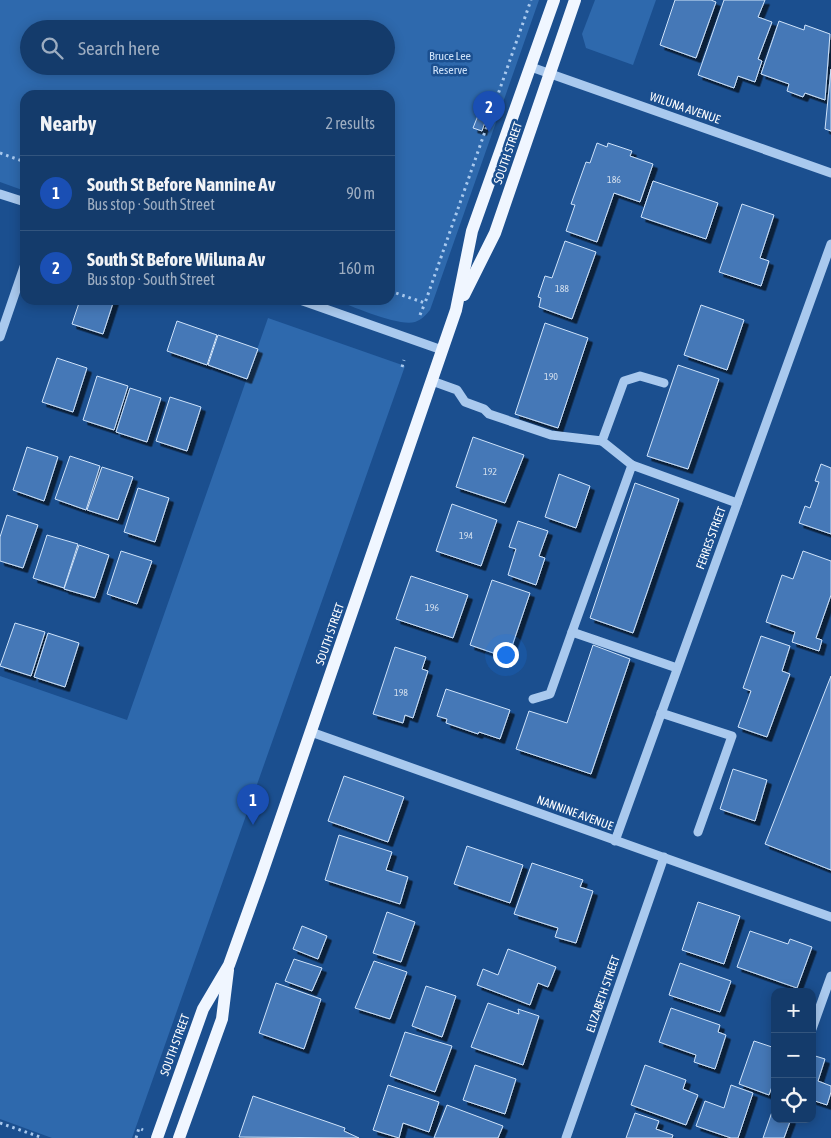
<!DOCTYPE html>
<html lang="en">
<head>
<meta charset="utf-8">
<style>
	:root { --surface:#143b6b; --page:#1d4271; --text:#f1f3f6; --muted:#9dadc1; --line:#33557e; --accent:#ffd166 }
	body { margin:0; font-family:"Asap Condensed",sans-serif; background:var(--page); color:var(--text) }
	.controls { position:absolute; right:15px; bottom:15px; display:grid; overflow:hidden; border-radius:10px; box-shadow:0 2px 12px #0003 }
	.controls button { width:45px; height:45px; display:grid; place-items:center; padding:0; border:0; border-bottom:1px solid var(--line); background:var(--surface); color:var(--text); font:25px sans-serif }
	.you { position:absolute; left:505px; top:654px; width:18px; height:18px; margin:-12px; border:4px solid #fff; border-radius:50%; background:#1a73e8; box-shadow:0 0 0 8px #1a73e833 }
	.badge { display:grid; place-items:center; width:32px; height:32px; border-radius:50%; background:var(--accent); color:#fff; font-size:16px; font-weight:700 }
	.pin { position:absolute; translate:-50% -41px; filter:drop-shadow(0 1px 2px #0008) }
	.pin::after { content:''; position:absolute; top:26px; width:18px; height:15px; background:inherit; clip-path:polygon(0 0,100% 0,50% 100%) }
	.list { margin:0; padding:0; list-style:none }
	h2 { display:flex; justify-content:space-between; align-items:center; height:65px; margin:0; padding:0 20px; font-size:21px }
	h2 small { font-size:16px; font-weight:400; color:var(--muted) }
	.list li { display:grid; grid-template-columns:32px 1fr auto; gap:15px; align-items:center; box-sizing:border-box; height:75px; padding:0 20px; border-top:1px solid var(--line) }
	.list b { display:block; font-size:19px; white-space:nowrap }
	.list p { margin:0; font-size:16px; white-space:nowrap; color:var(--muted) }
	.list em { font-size:16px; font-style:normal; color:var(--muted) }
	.icon { flex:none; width:28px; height:28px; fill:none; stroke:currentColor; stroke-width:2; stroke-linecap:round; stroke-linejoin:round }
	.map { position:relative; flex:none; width:831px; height:1138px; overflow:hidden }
	.search { position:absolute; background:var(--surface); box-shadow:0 2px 12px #0003; left:20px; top:20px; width:375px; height:55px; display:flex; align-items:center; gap:12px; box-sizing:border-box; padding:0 18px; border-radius:28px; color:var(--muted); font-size:19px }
	.panel { position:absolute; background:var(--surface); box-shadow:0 2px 12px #0003; left:20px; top:90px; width:375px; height:215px; border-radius:15px }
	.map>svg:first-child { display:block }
</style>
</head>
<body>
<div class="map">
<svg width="831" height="1138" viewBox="0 0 831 1138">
	<defs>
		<filter id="shadow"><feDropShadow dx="4.5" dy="4.5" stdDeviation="0" flood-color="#0009"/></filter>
	</defs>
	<rect width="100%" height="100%" fill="#1b4f8f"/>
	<!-- green -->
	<g fill="#2e69ad" fill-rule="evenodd">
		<path d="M0,0H539L430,310C426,315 421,320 415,322C399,327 352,306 335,300H390V95H25V191L0,182ZM29,29H386V66H29Z"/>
		<path d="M595,0H656L633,65L586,48L582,34Z"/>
		<path d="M268,318L405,366L132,1138H52L0,1119V676L127,720Z"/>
	</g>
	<!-- building -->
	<g fill="#4478b7" stroke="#cfe3fa" filter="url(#shadow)">
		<path d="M675,0H711L716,2L696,58L660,45Z"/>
		<path d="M724,0H765L758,17L772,22L758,59L762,61L755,82L738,76L734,88L698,75Z"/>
		<path d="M779,21L804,30L805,25L830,34L825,100L805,93L803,97L787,91L789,84L761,74Z"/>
		<path d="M831,69V131L825,129Z"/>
		<path d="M479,113L487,116L482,131L473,128Z"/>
		<path d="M597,143L607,147L608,143L632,151L630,156L653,164L640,202L614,193L597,242L566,231L575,205L571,204L586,162L590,163Z"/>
		<path d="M653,181L718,203L706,239L641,217Z"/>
		<path d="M742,204L774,215L760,258L769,261L761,286L719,272Z"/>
		<path d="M565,241L596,252L572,319L539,307L541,298L538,297L545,276L552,278Z"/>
		<path d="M80,300H114L103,334L72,324Z"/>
		<path d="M701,305L744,320L727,370L684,355Z"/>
		<path d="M177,321L217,335L207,365L167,351Z"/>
		<path d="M545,323L588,338L558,428L515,414Z"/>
		<path d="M218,335L258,349L247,379L208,365Z"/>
		<path d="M57,358L87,368L73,412L42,402Z"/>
		<path d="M678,365L719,379L688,469L647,456Z"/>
		<path d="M97,376L128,386L114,430L83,420Z"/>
		<path d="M130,388L161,398L147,442L116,432Z"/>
		<path d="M170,397L201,407L187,451L156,441Z"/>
		<path d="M473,437L524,455L505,503L456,487Z"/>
		<path d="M27,447L58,457L44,501L13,490Z"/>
		<path d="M70,456L100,466L86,510L55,499Z"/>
		<path d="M821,464L831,468V534L799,523L805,506L810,508L819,482L815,481Z"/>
		<path d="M102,467L133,477L118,520L87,510Z"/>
		<path d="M559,474L590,486L576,528L545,517Z"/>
		<path d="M635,483L679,499L633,633L590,618Z"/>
		<path d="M138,488L169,498L155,542L124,532Z"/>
		<path d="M452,504L497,520L481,566L436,551Z"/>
		<path d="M7,515L38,525L23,568L0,561V537Z"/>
		<path d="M518,521L548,531L539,556L545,558L536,585L508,575L516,549L509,547Z"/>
		<path d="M47,535L78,544L64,588L33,578Z"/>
		<path d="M79,545L109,555L95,598L64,589Z"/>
		<path d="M121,551L152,561L137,604L107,594Z"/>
		<path d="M803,551L831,561V595L816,638L822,640L819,651L792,642L795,632L766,622L782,575L793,579Z"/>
		<path d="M411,576L468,595L453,638L396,619Z"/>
		<path d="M492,580L530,593L508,658L470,645Z"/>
		<path d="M15,623L45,632L31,676L0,666Z"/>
		<path d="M48,633L79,643L65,687L34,677Z"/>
		<path d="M761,636L790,646L782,671L790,674L767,737L738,727L751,691L743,688Z"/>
		<path d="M593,645L630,659L591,774L516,749L529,711L567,723Z"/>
		<path d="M395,647L426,657L422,669L428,671L413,718L405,715L403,723L373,714Z"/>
		<path d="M831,676V870L765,844Z"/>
		<path d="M446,689L510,710L500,739L479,732L478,734L446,723L447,719L437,716Z"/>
		<path d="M733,769L767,780L755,821L720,809Z"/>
		<path d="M344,776L404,797L388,842L328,821Z"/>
		<path d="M339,835L392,852L386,870L408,877L400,904L325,880Z"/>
		<path d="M467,846L523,865L510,903L454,884Z"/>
		<path d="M532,863L583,880L580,887L593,891L576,943L555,937L558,928L514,914Z"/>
		<path d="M698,902L740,916L724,964L682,950Z"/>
		<path d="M387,912L415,922L401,962L373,953Z"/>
		<path d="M302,926L327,936L318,959L293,949Z"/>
		<path d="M750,931L788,944L790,939L812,947L797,988L737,967Z"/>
		<path d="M508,949L556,967L548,987L538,983L530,1005L477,985L483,969L498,975Z"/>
		<path d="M294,959L322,968L312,991L285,981Z"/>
		<path d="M374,961L407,972L390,1019L355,1008Z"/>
		<path d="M680,963L731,981L720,1012L669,995Z"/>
		<path d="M276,983L321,999L304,1049L259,1033Z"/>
		<path d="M426,986L456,996L442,1037L412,1026Z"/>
		<path d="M488,1003L519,1014L518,1009L539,1016L523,1065L471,1047Z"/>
		<path d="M671,1008L720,1025L718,1032L726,1035L715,1069L694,1062L696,1055L659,1042Z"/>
		<path d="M405,1032L452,1046L435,1092L390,1076Z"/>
		<path d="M754,1041L775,1048V1078L769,1095L739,1084Z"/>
		<path d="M812,1055L825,1059L818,1081L831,1086V1092L827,1105L812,1100Z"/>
		<path d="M475,1065L516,1079L505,1114L463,1100Z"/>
		<path d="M645,1065L686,1080L683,1089L698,1095L686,1125L631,1105Z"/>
		<path d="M388,1085L439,1102L429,1132L403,1123L399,1138L373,1130Z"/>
		<path d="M731,1085L753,1093L738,1138H731L696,1126L705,1101L724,1108Z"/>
		<path d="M253,1096L345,1128L344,1131L359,1138L239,1137Z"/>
		<path d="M447,1105L503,1126L498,1138H434Z"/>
		<path d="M773,1109L775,1119H791L784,1138H763Z"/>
		<path d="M635,1113L659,1121L656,1129L673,1135L672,1138H626Z"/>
	</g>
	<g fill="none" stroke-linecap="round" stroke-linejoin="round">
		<!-- path -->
		<g stroke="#a9c9ee" stroke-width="3" stroke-dasharray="2.5 4" stroke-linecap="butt">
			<path d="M0,153L25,162"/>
			<path d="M390,291L425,303L531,0"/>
			<path d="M420,315L425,303"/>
			<path d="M402,367L404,360"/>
			<path d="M0,1123L43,1138"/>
			<path d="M136,1138L139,1128L143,1130"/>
		</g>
		<!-- minor -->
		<g stroke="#a9c9ee" stroke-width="9">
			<path d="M531,67L831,173"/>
			<path d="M0,194L25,202"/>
			<path d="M300,300L442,350"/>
			<path d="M0,337L25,264"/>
			<path d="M432,381L457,390L465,402L484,409L489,414L551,435L602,441"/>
			<path d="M632,465L602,441L624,381L640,376L664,383"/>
			<path d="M677,668L572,632L632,465L737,503"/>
			<path d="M533,699L550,694L572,632"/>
			<path d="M661,713L732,736L698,832"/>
			<path d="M311,732L831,917"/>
			<path d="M615,841L831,244"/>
			<path d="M812,1029L831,976"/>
			<path d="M566,1138L664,857"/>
		</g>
		<!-- major -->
		<g stroke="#f0f6ff" stroke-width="12">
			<path d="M464,295L495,233L575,0"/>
			<path d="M157,1138L203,1009L229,965L261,876L456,310L472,231L554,0"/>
			<path d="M179,1138L222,1019L228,970"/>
		</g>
	</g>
	<g text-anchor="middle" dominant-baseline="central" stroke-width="5" stroke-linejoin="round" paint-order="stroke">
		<!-- number labels -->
		<g font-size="10" fill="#d0dded">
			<text x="614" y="179">186</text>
			<text x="562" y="288">188</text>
			<text x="551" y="376">190</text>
			<text x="490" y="471">192</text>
			<text x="466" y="535">194</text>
			<text x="432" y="607">196</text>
			<text x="401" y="692">198</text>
		</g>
		<!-- park labels -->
		<g font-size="12" fill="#cfe3fa" stroke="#1b4f8f">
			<text x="450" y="56">Bruce Lee<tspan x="450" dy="14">Reserve</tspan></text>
		</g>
		<!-- street labels -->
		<g font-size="12" fill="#fff" stroke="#1b4f8f">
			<text transform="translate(685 108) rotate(19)">WILUNA AVENUE</text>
			<text transform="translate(508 153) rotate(-71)">SOUTH STREET</text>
			<text transform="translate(711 538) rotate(-70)">FERRES STREET</text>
			<text transform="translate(330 634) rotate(-71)">SOUTH STREET</text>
			<text transform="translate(575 813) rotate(20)">NANNINE AVENUE</text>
			<text transform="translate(603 994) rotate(-71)">ELIZABETH STREET</text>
			<text transform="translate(175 1045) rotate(-70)">SOUTH STREET</text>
		</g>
	</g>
</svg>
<div class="controls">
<button>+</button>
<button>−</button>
<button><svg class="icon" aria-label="locate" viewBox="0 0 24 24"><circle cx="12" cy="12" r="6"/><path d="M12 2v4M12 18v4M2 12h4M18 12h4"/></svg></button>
</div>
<div class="you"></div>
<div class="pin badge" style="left:253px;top:825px;background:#1a4fb4">1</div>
<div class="pin badge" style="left:489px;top:132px;background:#1a4fb4">2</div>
<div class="search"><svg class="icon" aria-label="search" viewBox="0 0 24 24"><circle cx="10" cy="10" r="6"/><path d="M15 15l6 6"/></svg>Search here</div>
<section class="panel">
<h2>Nearby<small>2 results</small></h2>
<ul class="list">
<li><span class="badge" style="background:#1a4fb4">1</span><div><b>South St Before Nannine Av</b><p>Bus stop · South Street</p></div><em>90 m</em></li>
<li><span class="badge" style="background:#1a4fb4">2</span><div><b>South St Before Wiluna Av</b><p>Bus stop · South Street</p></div><em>160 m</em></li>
</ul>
</section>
</div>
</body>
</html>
